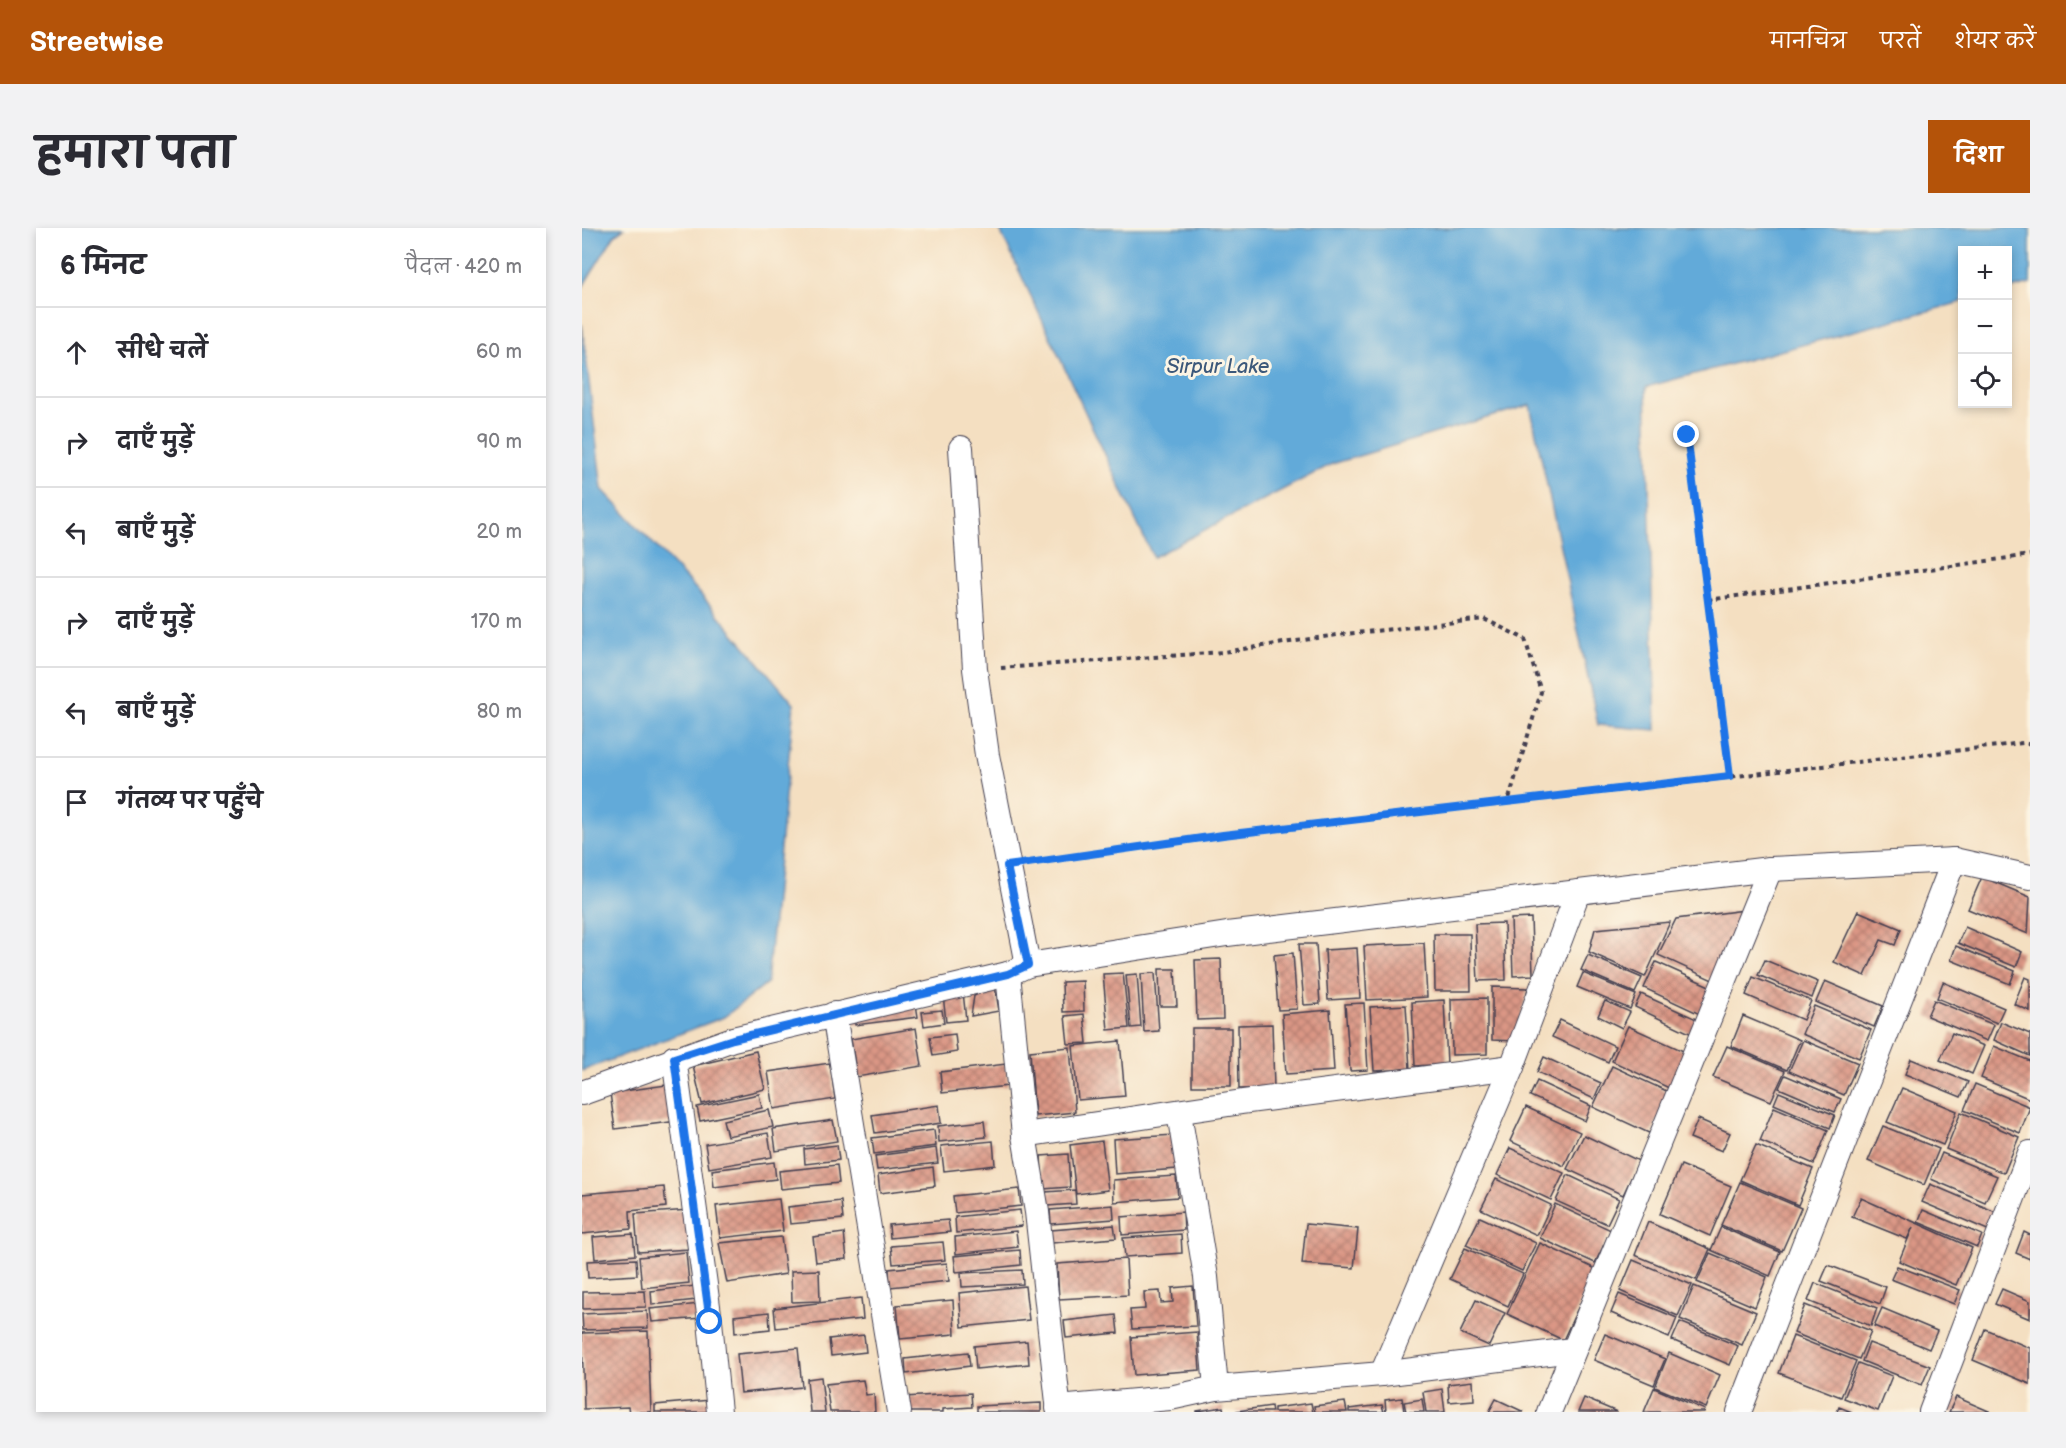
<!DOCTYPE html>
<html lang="hi">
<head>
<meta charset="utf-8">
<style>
	:root { --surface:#fff; --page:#f2f2f3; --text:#2b2b33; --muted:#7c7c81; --line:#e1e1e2; --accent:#b45309 }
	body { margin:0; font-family:"Balsamiq Sans","Playpen Sans Deva",sans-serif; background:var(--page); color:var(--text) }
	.controls { position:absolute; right:18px; top:18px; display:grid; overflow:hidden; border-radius:0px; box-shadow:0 3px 9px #0003 }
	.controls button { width:54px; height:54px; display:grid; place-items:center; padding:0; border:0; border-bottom:2px solid var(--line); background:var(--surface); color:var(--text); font:30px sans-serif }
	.stop { position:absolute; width:18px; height:18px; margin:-14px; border:4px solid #1a73e8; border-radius:50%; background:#fff }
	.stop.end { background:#1a73e8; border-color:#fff; box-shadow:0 2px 6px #0008 }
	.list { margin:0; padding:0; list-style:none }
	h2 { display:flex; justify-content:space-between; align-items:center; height:78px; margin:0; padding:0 24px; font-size:26px }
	h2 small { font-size:20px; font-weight:400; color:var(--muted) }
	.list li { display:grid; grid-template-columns:39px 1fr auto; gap:18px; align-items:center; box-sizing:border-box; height:90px; padding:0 24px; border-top:2px solid var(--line) }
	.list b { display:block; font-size:22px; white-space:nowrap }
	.list em { font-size:20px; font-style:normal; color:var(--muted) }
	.icon { flex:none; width:33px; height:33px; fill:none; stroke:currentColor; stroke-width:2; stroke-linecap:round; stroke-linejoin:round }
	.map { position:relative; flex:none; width:1448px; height:1184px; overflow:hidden; border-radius:0px }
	header { display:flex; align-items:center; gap:36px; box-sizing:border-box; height:84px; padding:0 30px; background:var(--accent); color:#fff }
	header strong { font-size:28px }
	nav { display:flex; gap:33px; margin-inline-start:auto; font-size:21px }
	.intro { display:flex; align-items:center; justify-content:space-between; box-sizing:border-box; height:144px; padding:0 36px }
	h1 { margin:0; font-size:42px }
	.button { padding:15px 27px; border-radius:0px; background:var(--accent); color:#fff; font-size:21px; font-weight:700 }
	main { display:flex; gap:36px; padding:0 36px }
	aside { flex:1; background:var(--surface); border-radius:0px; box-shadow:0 3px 9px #0003 }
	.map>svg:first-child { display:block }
</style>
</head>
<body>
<header>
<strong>Streetwise</strong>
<nav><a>मानचित्र</a><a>परतें</a><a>शेयर करें</a></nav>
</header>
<div class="intro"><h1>हमारा पता</h1><a class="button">दिशा</a></div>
<main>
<aside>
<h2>6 मिनट<small>पैदल · 420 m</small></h2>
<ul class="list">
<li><svg class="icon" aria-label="ahead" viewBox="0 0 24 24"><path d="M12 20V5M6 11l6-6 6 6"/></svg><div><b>सीधे चलें</b></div><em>60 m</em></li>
<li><svg class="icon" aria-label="right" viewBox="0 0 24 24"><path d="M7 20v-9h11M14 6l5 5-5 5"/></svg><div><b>दाएँ मुड़ें</b></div><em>90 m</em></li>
<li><svg class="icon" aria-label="left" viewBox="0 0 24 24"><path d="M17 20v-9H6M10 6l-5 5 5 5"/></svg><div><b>बाएँ मुड़ें</b></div><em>20 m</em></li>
<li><svg class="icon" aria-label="right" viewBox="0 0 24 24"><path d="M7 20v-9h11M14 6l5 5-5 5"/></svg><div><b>दाएँ मुड़ें</b></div><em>170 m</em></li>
<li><svg class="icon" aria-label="left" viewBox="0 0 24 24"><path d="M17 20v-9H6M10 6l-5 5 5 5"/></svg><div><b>बाएँ मुड़ें</b></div><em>80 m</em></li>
<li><svg class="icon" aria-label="arrive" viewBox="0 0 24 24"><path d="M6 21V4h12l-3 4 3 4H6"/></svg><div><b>गंतव्य पर पहुँचे</b></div></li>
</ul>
</aside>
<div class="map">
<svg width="1448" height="1184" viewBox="0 0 1448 1184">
	<defs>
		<pattern id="building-cross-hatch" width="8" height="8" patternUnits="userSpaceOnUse" patternTransform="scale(1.5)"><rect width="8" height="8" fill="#db9785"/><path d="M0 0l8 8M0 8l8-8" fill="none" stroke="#b17b6e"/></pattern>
	</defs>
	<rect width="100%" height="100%" fill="#fcf5e5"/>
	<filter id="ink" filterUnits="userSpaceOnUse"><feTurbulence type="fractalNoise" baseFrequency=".0167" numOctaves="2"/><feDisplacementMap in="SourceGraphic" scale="12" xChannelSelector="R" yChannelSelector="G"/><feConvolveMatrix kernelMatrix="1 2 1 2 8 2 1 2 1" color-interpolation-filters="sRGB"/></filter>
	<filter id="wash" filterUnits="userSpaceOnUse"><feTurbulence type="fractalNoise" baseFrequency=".008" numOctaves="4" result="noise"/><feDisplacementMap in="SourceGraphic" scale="24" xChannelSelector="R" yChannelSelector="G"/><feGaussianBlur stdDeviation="1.35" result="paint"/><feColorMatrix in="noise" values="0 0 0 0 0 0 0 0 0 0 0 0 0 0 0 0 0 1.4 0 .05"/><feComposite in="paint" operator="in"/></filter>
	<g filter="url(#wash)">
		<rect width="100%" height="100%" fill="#f4dfc1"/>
		<!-- water -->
		<g fill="#62aad9" stroke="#42668a" stroke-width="1.5">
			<path d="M0,0H42L32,8L0,60Z"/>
			<path d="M417,0H1448V56L1426,62V22H1380V74L1064,159L1074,502L1016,497L948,177L750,236L571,329Z"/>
			<path d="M0,96L20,261L115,362L212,476L185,755L142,789L0,843Z"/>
		</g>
		<g id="blocks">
			<!-- building -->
			<g fill="url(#building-cross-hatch)">
				<path d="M1400,649L1448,669L1446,706L1386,681Z"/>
				<path d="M1163,682L1137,755L1076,727L1094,691Z"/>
				<path d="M1276,683L1319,701L1313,717L1299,712L1283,748L1252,734Z"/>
				<path d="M949,690L951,747L931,748L929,691Z"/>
				<path d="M1088,694L1063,749L1007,724L1013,701Z"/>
				<path d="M922,695L924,752L896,753L893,696Z"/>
				<path d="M1383,699L1440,724L1434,739L1376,715Z"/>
				<path d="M852,706H888L889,763H853Z"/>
				<path d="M842,715L845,769L785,772L782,718Z"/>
				<path d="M717,716H734L738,776L722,777Z"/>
				<path d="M1374,718L1433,743L1428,756L1369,732Z"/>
				<path d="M775,720L778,770L746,772L743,722Z"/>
				<path d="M711,725L715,781L696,782L692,727Z"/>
				<path d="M1006,727L1060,750L1053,765L999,742Z"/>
				<path d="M639,731L641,791L615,792L613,732Z"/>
				<path d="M1183,732L1236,754L1230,770L1176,747Z"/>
				<path d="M1074,734L1134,761L1122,788L1062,760Z"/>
				<path d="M577,741H593L595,778H578Z"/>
				<path d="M541,745L547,800L526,802L521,746Z"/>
				<path d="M573,745L577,803L562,804L559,746Z"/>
				<path d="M1001,745L1054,767L1048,781L995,759Z"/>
				<path d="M555,746L559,799L549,800L544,747Z"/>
				<path d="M1171,749L1229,773L1221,792L1164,767Z"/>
				<path d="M1443,749L1448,751V783L1432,776Z"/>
				<path d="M501,753L502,783L481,784L480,754Z"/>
				<path d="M1243,753L1301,778L1292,799L1234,774Z"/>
				<path d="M1361,754L1422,780L1415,795L1355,770Z"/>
				<path d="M413,758L417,783L389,788L392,768Z"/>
				<path d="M910,759L946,760L933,813L910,812Z"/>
				<path d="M381,764L384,792L364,794L361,767Z"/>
				<path d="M1059,766L1121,794L1114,808L1053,779Z"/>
				<path d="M905,770V826L870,827L869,771Z"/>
				<path d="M862,772L865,836L833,838L830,774Z"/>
				<path d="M1352,772L1412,797L1405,813L1345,788Z"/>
				<path d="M1023,773L1048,784L1040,800L1016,788Z"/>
				<path d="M782,775L786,842L768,843L763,776Z"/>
				<path d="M334,776L336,789L273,797L272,785Z"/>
				<path d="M824,777L828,841L792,843L788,779Z"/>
				<path d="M1232,778L1289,802L1277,830L1220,806Z"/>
				<path d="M360,782L362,795L342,798L340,784Z"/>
				<path d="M748,782L752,843L704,846L700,786Z"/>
				<path d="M502,786L505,815L486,816L483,788Z"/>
				<path d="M1161,788L1218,812L1205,842L1149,818Z"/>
				<path d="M978,792L1033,818L1026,834L970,809Z"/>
				<path d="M1419,794L1448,806V828L1412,812Z"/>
				<path d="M690,796L692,860L657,861L656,797Z"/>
				<path d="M1046,798L1106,825L1089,861L1030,833Z"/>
				<path d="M334,800L340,838L275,849L269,811Z"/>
				<rect x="610" y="800" width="39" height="58"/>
				<path d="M1370,805L1402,818L1390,846L1358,832Z"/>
				<path d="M373,806L375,824L351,828L348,809Z"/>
				<path d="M1221,812L1276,835L1262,867L1207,843Z"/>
				<path d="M538,813L543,868L496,872L491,818Z"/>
				<path d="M1145,818L1203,843L1189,873L1131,849Z"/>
				<path d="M1412,818L1448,833V871L1399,850Z"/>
				<path d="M488,819L493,884L453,888L448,823Z"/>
				<path d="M174,823L183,861L120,876L111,838Z"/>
				<path d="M962,829L1019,855L1012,871L955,844Z"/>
				<path d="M1329,831L1386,854L1379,869L1323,846Z"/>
				<path d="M248,835L253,871L192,881L186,844Z"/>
				<path d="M424,836L426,858L360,865L358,844Z"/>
				<path d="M1030,838L1089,865L1069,906L1011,879Z"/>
				<path d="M1203,847L1259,871L1253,884L1197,860Z"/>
				<path d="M955,853L1009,878L1003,893L948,868Z"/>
				<path d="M91,856L96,893L33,901L28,865Z"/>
				<path d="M1393,856L1448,879L1438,905L1382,882Z"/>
				<path d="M1320,860L1375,883L1361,917L1305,894Z"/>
				<path d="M1197,864L1253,887L1248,900L1192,876Z"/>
				<path d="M177,866L180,880L118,893L115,879Z"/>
				<path d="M357,877L359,895L293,905L290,887Z"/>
				<path d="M944,879L998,904L982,938L928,913Z"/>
				<path d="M1192,879L1246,902L1232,936L1178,913Z"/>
				<path d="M187,882L191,899L145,908L141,892Z"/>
				<path d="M1379,884L1437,909L1422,945L1364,921Z"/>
				<path d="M1116,891L1148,905L1140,923L1108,910Z"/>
				<path d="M251,892L255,913L194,923L191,901Z"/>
				<path d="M402,893L404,909L357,914L356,898Z"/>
				<path d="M1301,898L1357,921L1342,957L1286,933Z"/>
				<path d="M352,902L354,918L292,926L290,910Z"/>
				<path d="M186,905L190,929L127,940L123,916Z"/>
				<path d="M592,907L595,941L533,946L531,911Z"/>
				<path d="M1002,907L1057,933L1041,967L985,941Z"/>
				<path d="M411,913L413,937L362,943L359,918Z"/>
				<path d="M520,913L526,962L494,966L488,917Z"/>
				<path d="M255,917L257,932L223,936L222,921Z"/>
				<path d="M1174,917L1231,941L1216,977L1158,952Z"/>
				<path d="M354,920L356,935L295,942L293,928Z"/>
				<path d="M928,920L982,945L969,972L915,947Z"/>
				<path d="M1360,925L1415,948L1403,974L1349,951Z"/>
				<path d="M486,926L488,959L461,961L459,928Z"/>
				<path d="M192,934L194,951L132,959L130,942Z"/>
				<path d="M255,937L257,955L199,961L197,943Z"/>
				<path d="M1099,937L1149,958L1128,1008L1078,986Z"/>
				<path d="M351,939L353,958L298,965L296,947Z"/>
				<path d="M986,947L1037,971L1025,996L974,973Z"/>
				<path d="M594,948L596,969L532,974L531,952Z"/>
				<path d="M914,951L969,977L955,1007L899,981Z"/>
				<path d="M1158,954L1219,980L1200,1023L1139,997Z"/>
				<path d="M1348,956L1416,985L1408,1003L1340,974Z"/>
				<path d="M82,959L84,979L48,983L49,1001L0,1006V966Z"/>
				<path d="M437,961L439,978L373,985L371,968Z"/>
				<path d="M493,962L494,976L465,978L463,964Z"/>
				<path d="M1279,970L1390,1020L1374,1057L1317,1033L1331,999L1325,1011L1270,989Z"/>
				<path d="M197,971L201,1003L138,1010L134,978Z"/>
				<path d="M259,973L261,991L208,996L206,979Z"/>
				<path d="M973,976L1029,1002L1013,1035L958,1010Z"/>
				<path d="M531,977L532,991L469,996L468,982Z"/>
				<path d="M107,982L109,1021L56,1024L53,986Z"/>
				<path d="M438,982L440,998L374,1005L373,989Z"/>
				<path d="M1341,982L1400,1007L1395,1019L1336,994Z"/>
				<path d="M601,984L602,1002L540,1007L539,989Z"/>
				<path d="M898,989L954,1015L940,1043L884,1017Z"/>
				<path d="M366,992L368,1004L308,1010L307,997Z"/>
				<path d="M1066,994L1128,1021L1114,1052L1053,1027Z"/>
				<path d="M724,996L776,1001L772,1040L720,1036Z"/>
				<path d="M532,997L534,1010L470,1015L469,1002Z"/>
				<path d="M1139,999L1198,1024L1188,1048L1129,1022Z"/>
				<path d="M434,1003L436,1019L374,1026L373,1009Z"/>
				<path d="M1442,1004L1448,1007V1031L1434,1025Z"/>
				<path d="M262,1005L265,1031L234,1034L231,1009Z"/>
				<path d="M51,1006L53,1027L13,1031L11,1009Z"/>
				<path d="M599,1006L600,1025L543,1029L541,1010Z"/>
				<path d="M199,1009L204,1046L145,1055L137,1015Z"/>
				<path d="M361,1014L363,1032L311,1036L309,1018Z"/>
				<path d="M958,1015L1014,1041L981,1112L925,1086Z"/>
				<path d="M883,1020L941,1046L926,1078L868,1051Z"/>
				<path d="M438,1022L439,1037L374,1044L372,1028Z"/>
				<path d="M104,1024L107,1055L60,1060L57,1029Z"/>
				<path d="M1128,1025L1185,1049L1173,1079L1115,1054Z"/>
				<path d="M54,1031L55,1047L6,1050L5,1033Z"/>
				<path d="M544,1031L546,1067L477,1071L475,1036Z"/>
				<path d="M1051,1032L1110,1057L1096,1088L1038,1063Z"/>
				<path d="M365,1035L367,1053L308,1059L307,1041Z"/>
				<path d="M1246,1037L1304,1059L1298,1076L1239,1053Z"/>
				<path d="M1315,1038L1378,1062L1372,1076L1309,1051Z"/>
				<path d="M237,1042L238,1073L210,1074L209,1043Z"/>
				<path d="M440,1042L441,1056L380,1059L379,1045Z"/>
				<path d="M1233,1055L1295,1080L1289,1098L1226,1073Z"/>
				<path d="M113,1058L114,1072L70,1077L69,1063Z"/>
				<path d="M443,1058L447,1092L380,1099L377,1065Z"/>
				<path d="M611,1058L614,1098L550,1101L548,1082L563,1081L562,1064L578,1063L579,1075L591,1074L590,1060Z"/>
				<path d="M1112,1058L1174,1084L1160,1117L1098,1091Z"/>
				<path d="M1420,1061L1448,1073V1091L1413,1076Z"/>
				<path d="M63,1063L64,1079L1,1081V1064Z"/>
				<path d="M1037,1066L1095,1090L1087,1110L1029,1085Z"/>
				<path d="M279,1070L281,1091L194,1100L192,1080Z"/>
				<path d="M371,1072L373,1106L318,1111L315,1077Z"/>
				<path d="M894,1072L923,1085L907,1118L878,1105Z"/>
				<path d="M118,1076L120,1090L70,1094L68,1081Z"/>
				<path d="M1223,1077L1289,1103L1277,1131L1212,1105Z"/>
				<path d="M1300,1080L1355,1103L1347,1121L1292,1098Z"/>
				<path d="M65,1083L66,1100L1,1102L0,1086Z"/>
				<path d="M187,1084L188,1101L153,1105L152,1088Z"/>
				<path d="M534,1087L536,1105L484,1110L482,1093Z"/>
				<path d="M1098,1094L1156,1118L1148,1137L1090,1112Z"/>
				<path d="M1403,1101L1448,1120V1156L1391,1132Z"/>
				<path d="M66,1103L69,1184H47L46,1179L2,1181L0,1105Z"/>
				<path d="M615,1104L618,1142L552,1147L549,1109Z"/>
				<path d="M1023,1106L1083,1131L1072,1157L1012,1132Z"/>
				<path d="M282,1107L284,1124L249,1128L247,1111Z"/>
				<path d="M1211,1108L1274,1133L1259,1169L1197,1145Z"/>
				<path d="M445,1113L447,1136L394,1141L392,1118Z"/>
				<path d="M1287,1115L1348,1138L1340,1157L1280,1133Z"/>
				<path d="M216,1120L220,1159L159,1165L155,1126Z"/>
				<path d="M386,1124L388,1138L324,1146L323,1131Z"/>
				<path d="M1087,1125L1138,1147L1124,1180L1073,1159Z"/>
				<path d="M1276,1135L1310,1148L1296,1183L1262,1170Z"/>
				<path d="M239,1149L243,1184H228L225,1151Z"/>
				<path d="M281,1152L284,1167L292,1166L293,1184H248L244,1156Z"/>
				<path d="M891,1153L892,1172L867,1174L866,1156Z"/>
				<path d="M1072,1160L1123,1182L1122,1184H1062Z"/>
				<path d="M860,1161L863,1184H844L841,1164Z"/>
				<path d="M389,1165L390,1179L361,1181V1184H323L322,1169Z"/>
				<path d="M1374,1169L1409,1184H1367Z"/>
				<path d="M820,1170L822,1184H804L803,1172Z"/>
				<path d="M1002,1170L1035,1184H996Z"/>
				<path d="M840,1171L842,1184H824L822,1174Z"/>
				<path d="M914,1171L942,1184H907Z"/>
				<path d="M128,1172L129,1184H73V1177Z"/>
				<path d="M763,1174L765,1184H733L732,1178Z"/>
				<path d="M459,1175V1184H395V1178Z"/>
				<path d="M729,1175L731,1184H692V1180Z"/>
				<path d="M800,1177L802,1184H767V1181Z"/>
				<path d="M689,1178L690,1184H655V1183Z"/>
				<path d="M641,1179L642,1184H615V1183Z"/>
				<path d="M1257,1179L1270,1184H1255Z"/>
			</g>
		</g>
	</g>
	<g filter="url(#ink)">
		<use href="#blocks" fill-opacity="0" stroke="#423e4f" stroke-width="1.5"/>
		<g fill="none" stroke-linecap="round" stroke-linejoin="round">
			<defs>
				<g id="street">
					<path d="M379,220L393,441L405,527L446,737"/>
					<path d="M426,746L442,907L455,984L477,1184"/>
					<path d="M252,786L317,1184"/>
					<path d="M92,830L128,1093L137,1184"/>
					<path d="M0,865L151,811L426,746L446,737L645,706L1188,641L1372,632L1448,649"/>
					<path d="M597,885L624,1049L634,1160"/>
					<path d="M442,907L660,874L930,839"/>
					<path d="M800,1146L930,839L996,664"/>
					<path d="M476,1180L588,1170L634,1160L800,1146L990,1122"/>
					<path d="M967,1184L1188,641"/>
					<path d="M1157,1184L1372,632"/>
					<path d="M1349,1184L1448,925"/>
				</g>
			</defs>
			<!-- street casing -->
			<use href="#street" stroke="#423e4f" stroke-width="26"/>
			<!-- path -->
			<g stroke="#423e4f" stroke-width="4" stroke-dasharray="4.5 4.5" stroke-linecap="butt">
				<path d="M1105,206L1148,548"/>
				<path d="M1126,372L1448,327"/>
				<path d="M419,440L641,424L755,407L902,391L943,411L959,464L926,574"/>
				<path d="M453,634L641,607L1441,515L1448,516"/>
			</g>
			<!-- street -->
			<use href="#street" stroke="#fff" stroke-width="24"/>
		</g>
	</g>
	<g fill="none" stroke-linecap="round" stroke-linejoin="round" filter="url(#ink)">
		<!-- route -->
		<path stroke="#1a73e8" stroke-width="8" d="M128,1094L92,830L151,811L426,746L446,737L425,638L641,607L1148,548L1105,207"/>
	</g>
	<g text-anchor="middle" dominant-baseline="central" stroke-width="6" stroke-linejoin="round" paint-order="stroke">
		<!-- water labels -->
		<g font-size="20" font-style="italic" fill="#3c587a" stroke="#fcf5e5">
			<text x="636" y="139">Sirpur Lake</text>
		</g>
	</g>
</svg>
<div class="controls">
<button>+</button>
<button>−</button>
<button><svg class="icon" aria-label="locate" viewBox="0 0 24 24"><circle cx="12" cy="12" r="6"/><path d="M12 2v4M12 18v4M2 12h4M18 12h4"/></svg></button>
</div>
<div class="stop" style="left:128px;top:1094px"></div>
<div class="stop end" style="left:1105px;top:207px"></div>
</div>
</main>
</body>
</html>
